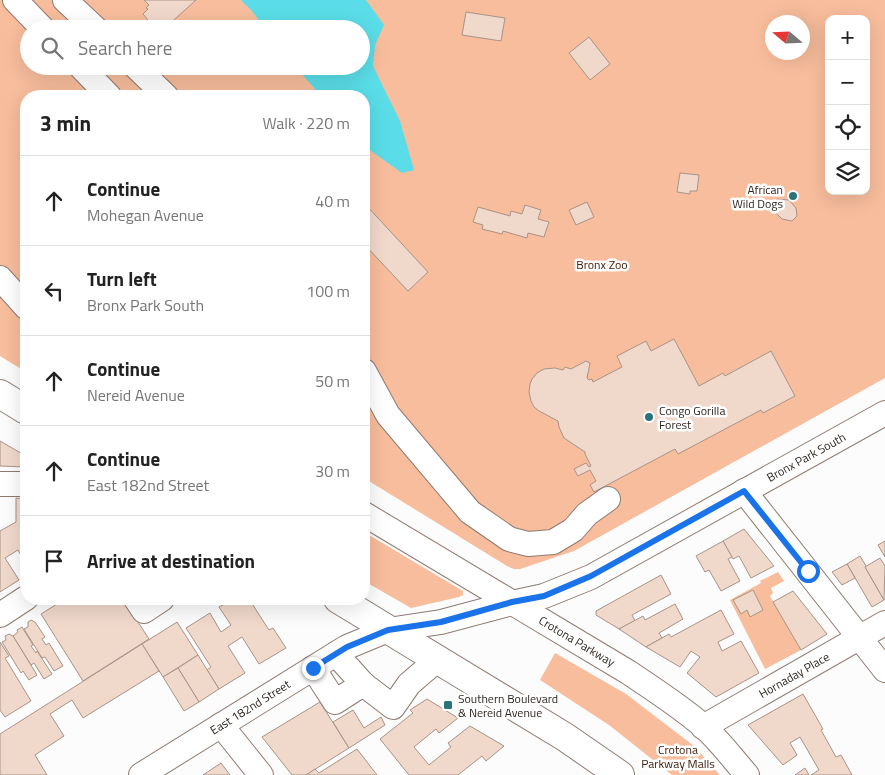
<!DOCTYPE html>
<html lang="en">
<head>
<meta charset="utf-8">
<style>
	:root { --surface:#fff; --page:#f2f2f2; --text:#222; --muted:#767676; --line:#e0e0e0 }
	body { margin:0; font-family:"Titillium Web",sans-serif; background:var(--page); color:var(--text) }
	.controls { position:absolute; right:15px; top:15px; display:grid; overflow:hidden; border-radius:10px; box-shadow:0 5px 20px #0002 }
	.controls button { width:45px; height:45px; display:grid; place-items:center; padding:0; border:0; border-bottom:1px solid var(--line); background:var(--surface); color:var(--text); font:25px sans-serif }
	.compass { position:absolute; left:765px; top:15px; width:45px; height:45px; border-radius:50%; background:var(--surface); box-shadow:0 5px 20px #0002; rotate:289deg }
	.stop { position:absolute; width:15px; height:15px; margin:-11px; border:4px solid #1a73e8; border-radius:50%; background:#fff }
	.stop.end { background:#1a73e8; border-color:#fff; box-shadow:0 1px 5px #0008 }
	.list { margin:0; padding:0; list-style:none }
	h2 { display:flex; justify-content:space-between; align-items:center; height:65px; margin:0; padding:0 20px; font-size:21px }
	h2 small { font-size:16px; font-weight:400; color:var(--muted) }
	.list li { display:grid; grid-template-columns:32px 1fr auto; gap:15px; align-items:center; box-sizing:border-box; height:90px; padding:0 20px; border-top:1px solid var(--line) }
	.list b { display:block; font-size:19px; white-space:nowrap }
	.list p { margin:0; font-size:16px; white-space:nowrap; color:var(--muted) }
	.list em { font-size:16px; font-style:normal; color:var(--muted) }
	.icon { flex:none; width:28px; height:28px; fill:none; stroke:currentColor; stroke-width:2; stroke-linecap:round; stroke-linejoin:round }
	.map { position:relative; flex:none; width:885px; height:775px; overflow:hidden }
	.search { position:absolute; background:var(--surface); box-shadow:0 5px 20px #0002; left:20px; top:20px; width:350px; height:55px; display:flex; align-items:center; gap:12px; box-sizing:border-box; padding:0 18px; border-radius:28px; color:var(--muted); font-size:19px }
	.panel { position:absolute; background:var(--surface); box-shadow:0 5px 20px #0002; left:20px; top:90px; width:350px; height:515px; border-radius:20px }
	.map>svg:first-child { display:block }
</style>
</head>
<body>
<div class="map">
<svg width="885" height="775" viewBox="0 0 885 775">
	<rect width="100%" height="100%" fill="#fcfcfc"/>
	<!-- green -->
	<g fill="#f7bd9c" fill-rule="evenodd">
		<path d="M0,0H885V378L574,551L520,569H514L507,566L364,478V96H26V372L0,356ZM829,19H866V191H829ZM772,22H802V52H772ZM29,29H361V66H29Z"/>
		<path d="M364,532L463,591V595L459,597L411,608L364,581Z"/>
		<path d="M778,572L784,581L771,588L773,593L770,596L801,650L765,669L730,600L761,583L760,581Z"/>
		<path d="M555,653L626,694L694,746L720,775H672L609,725L540,680Z"/>
	</g>
	<!-- water -->
	<path fill="#5adde8" d="M241,0H366L384,25L375,45L373,66L400,121L414,170L402,173L364,146V96H321L295,66H361V29H266L251,10Z"/>
	<!-- building -->
	<g fill="#f0d8cb" stroke="#a89387">
		<path d="M144,0H196L165,28L157,20L152,25L143,14L148,9L146,8L149,5Z"/>
		<path d="M466,12L505,18L501,41L462,35Z"/>
		<path d="M589,37L610,64L590,80L569,53Z"/>
		<path d="M680,173L699,175L697,191H690V194L677,192Z"/>
		<path d="M777,199L789,200L796,208L797,216L792,221L782,219L775,212L772,205Z"/>
		<path d="M587,202L594,217L576,225L569,210Z"/>
		<path d="M364,203L428,272L408,291L364,244Z"/>
		<path d="M525,205L541,210L538,219L549,222L544,237L528,233L527,238L503,231L502,234L482,229L483,225L473,222L478,207L510,216L511,211L522,214Z"/>
		<path d="M674,339L699,386L723,373L725,376L771,351L795,396L763,413L761,410L678,454L675,449L594,492L590,485L596,481L590,470L578,476L574,469L586,463L589,467L591,466L585,454V452L564,438L559,427L558,421L539,411L534,407L531,401L529,392L530,384L532,379L537,373L544,369L555,368L563,370L565,367L571,369L586,361L590,363L587,378L589,380L592,379L593,382L622,367L617,356L646,341L651,351Z"/>
		<path d="M364,426L369,430L364,437Z"/>
		<path d="M0,441L26,456V467L0,466Z"/>
		<path d="M16,498L26,499V564L18,550L5,558L19,580L0,592V531L16,522Z"/>
		<path d="M744,529L774,566L751,578L739,556L733,559L723,541Z"/>
		<path d="M723,541L732,557L728,559L740,581L721,591L709,570L705,572L696,556Z"/>
		<path d="M885,541V557L878,545Z"/>
		<path d="M860,556L866,566L865,567L884,600L872,607L847,564Z"/>
		<path d="M880,558L885,566L884,600L865,567Z"/>
		<path d="M847,564L855,578L842,585L832,572Z"/>
		<path d="M661,575L671,594L632,615L635,621L619,629L596,615V611Z"/>
		<path d="M753,590L763,610L750,617L747,610L741,614L733,600Z"/>
		<path d="M793,591L827,634L801,650L773,602Z"/>
		<path d="M65,599H123L149,639L83,681L41,614Z"/>
		<path d="M233,599H249L269,630L273,628L286,648L259,664L242,637L228,646L245,673L219,689L207,670L211,667L186,628L210,613L221,632L231,625L219,607Z"/>
		<path d="M675,604L683,619L659,633L662,638L646,647L619,629L643,616L645,620Z"/>
		<path d="M721,610L734,634L718,642L722,651L741,641L759,673L716,697L687,673L700,657L691,651L680,667L646,647L669,634L671,637Z"/>
		<path d="M31,620L35,622L45,637L42,639L46,645L49,643L63,666L54,671L45,657L42,658L24,629L28,627V622Z"/>
		<path d="M177,622L198,655L163,677L142,644Z"/>
		<path d="M22,627L33,645L31,646L36,653L37,651L52,674L44,679L34,663L31,665L13,636L18,632L17,630Z"/>
		<path d="M9,634L13,636L37,675L29,680L23,671L21,673L2,642L6,640L5,636Z"/>
		<path d="M0,642L9,656L5,658L31,701L5,717L0,710Z"/>
		<path d="M142,644L159,671L83,718L72,700L50,714L64,736L35,755L47,775H0V734Z"/>
		<path d="M198,655L219,689L199,702L178,668Z"/>
		<path d="M178,668L199,702L184,711L163,677Z"/>
		<path d="M803,694L823,729L821,730L836,757L841,755L852,775H811L819,770L800,737L790,743L797,755L783,765L748,725Z"/>
		<path d="M427,699L458,718L439,733L436,729L414,747L429,765L451,747L448,743L470,726L504,746L486,761L482,756L458,775H409L380,739L413,713L410,710Z"/>
		<path d="M320,702L349,748L306,775H292L262,737Z"/>
		<path d="M353,710L364,728L381,717L385,725L349,748L333,722Z"/>
		<path d="M357,749L377,775H306L315,769L319,773Z"/>
		<path d="M221,763L230,775H203Z"/>
		<path d="M805,768L809,775H795Z"/>
	</g>
	<g fill="none" stroke-linecap="round" stroke-linejoin="round">
		<defs>
			<g id="minor">
				<path d="M15,0L43,29"/>
				<path d="M65,0L96,29"/>
				<path d="M80,66L109,96"/>
				<path d="M135,66L166,96"/>
				<path d="M0,278L26,307"/>
				<path d="M364,371L388,415L470,512L509,539L528,544L553,542L573,530L587,514L608,499"/>
				<path d="M0,484H26"/>
				<path d="M744,491L885,670"/>
				<path d="M364,514L628,672C653,689 680,706 703,726C719,740 733,759 747,775"/>
				<path d="M136,599L144,611L162,599"/>
				<path d="M0,615L26,598"/>
				<path d="M336,654L363,684L393,707L409,684L437,660"/>
				<path d="M313,668L335,702L363,684"/>
				<path d="M221,725L261,775"/>
				<path d="M703,727L885,623"/>
				<path d="M141,775L347,647L388,630L441,622L512,603L544,596L591,577L885,413"/>
			</g>
			<g id="major">
				<path d="M0,394L26,410"/>
				<path d="M338,599L565,737L620,775"/>
			</g>
		</defs>
		<!-- minor casing -->
		<use href="#minor" stroke="#8f7a6f" stroke-width="26"/>
		<!-- major casing -->
		<use href="#major" stroke="#8f7a6f" stroke-width="30"/>
		<!-- minor -->
		<use href="#minor" stroke="#fff" stroke-width="24"/>
		<!-- major -->
		<use href="#major" stroke="#fff" stroke-width="28"/>
	</g>
	<g fill="none" stroke-linecap="round" stroke-linejoin="round">
		<!-- route -->
		<path stroke="#1a73e8" stroke-width="6" d="M313,668L347,647L388,630L441,622L512,602L544,596L591,576L744,491L808,571"/>
	</g>
	<!-- markers -->
	<g fill="#2a747a" stroke="#fff" stroke-width="2">
		<circle cx="793" cy="196" r="5"/>
		<circle cx="649" cy="417" r="5"/>
		<rect x="443" y="700" width="10" height="10" rx="2.5"/>
	</g>
	<g text-anchor="middle" dominant-baseline="central" stroke-width="5" stroke-linejoin="round" paint-order="stroke">
		<!-- poi labels -->
		<g font-size="12" fill="#2e2621" stroke="#fff" text-anchor="start">
			<text x="783" y="189" text-anchor="end">African<tspan x="783" dy="14">Wild Dogs</tspan></text>
			<text x="659" y="410">Congo Gorilla<tspan x="659" dy="14">Forest</tspan></text>
			<text x="458" y="698">Southern Boulevard<tspan x="458" dy="14">&amp; Nereid Avenue</tspan></text>
		</g>
		<!-- park labels -->
		<g font-size="12" fill="#40200d" stroke="#fff">
			<text x="602" y="264">Bronx Zoo</text>
			<text x="678" y="749">Crotona<tspan x="678" dy="14">Parkway Malls</tspan></text>
		</g>
		<!-- street labels -->
		<g font-size="12" fill="#2e2621" stroke="#fff">
			<text transform="translate(806 457) rotate(-29)">Bronx Park South</text>
			<text transform="translate(577 641) rotate(31)">Crotona Parkway</text>
			<text transform="translate(794 675) rotate(-30)">Hornaday Place</text>
			<text transform="translate(250 707) rotate(-32)">East 182nd Street</text>
		</g>
	</g>
</svg>
<div class="controls">
<button>+</button>
<button>−</button>
<button><svg class="icon" aria-label="locate" viewBox="0 0 24 24"><circle cx="12" cy="12" r="6"/><path d="M12 2v4M12 18v4M2 12h4M18 12h4"/></svg></button>
<button><svg class="icon" aria-label="layers" viewBox="0 0 24 24"><path d="M12 4l9 5-9 5-9-5zM3 14l9 5 9-5"/></svg></button>
</div>
<svg class="compass" viewBox="-18 -18 36 36"><path d="M0-13l5 13h-10z" fill="#e53935"/><path d="M0 13l5-13h-10z" fill="#767676"/></svg>
<div class="stop" style="left:808px;top:571px"></div>
<div class="stop end" style="left:313px;top:668px"></div>
<div class="search"><svg class="icon" aria-label="search" viewBox="0 0 24 24"><circle cx="10" cy="10" r="6"/><path d="M15 15l6 6"/></svg>Search here</div>
<section class="panel">
<h2>3 min<small>Walk · 220 m</small></h2>
<ul class="list">
<li><svg class="icon" aria-label="ahead" viewBox="0 0 24 24"><path d="M12 20V5M6 11l6-6 6 6"/></svg><div><b>Continue</b><p>Mohegan Avenue</p></div><em>40 m</em></li>
<li><svg class="icon" aria-label="left" viewBox="0 0 24 24"><path d="M17 20v-9H6M10 6l-5 5 5 5"/></svg><div><b>Turn left</b><p>Bronx Park South</p></div><em>100 m</em></li>
<li><svg class="icon" aria-label="ahead" viewBox="0 0 24 24"><path d="M12 20V5M6 11l6-6 6 6"/></svg><div><b>Continue</b><p>Nereid Avenue</p></div><em>50 m</em></li>
<li><svg class="icon" aria-label="ahead" viewBox="0 0 24 24"><path d="M12 20V5M6 11l6-6 6 6"/></svg><div><b>Continue</b><p>East 182nd Street</p></div><em>30 m</em></li>
<li><svg class="icon" aria-label="arrive" viewBox="0 0 24 24"><path d="M6 21V4h12l-3 4 3 4H6"/></svg><div><b>Arrive at destination</b></div></li>
</ul>
</section>
</div>
</body>
</html>
